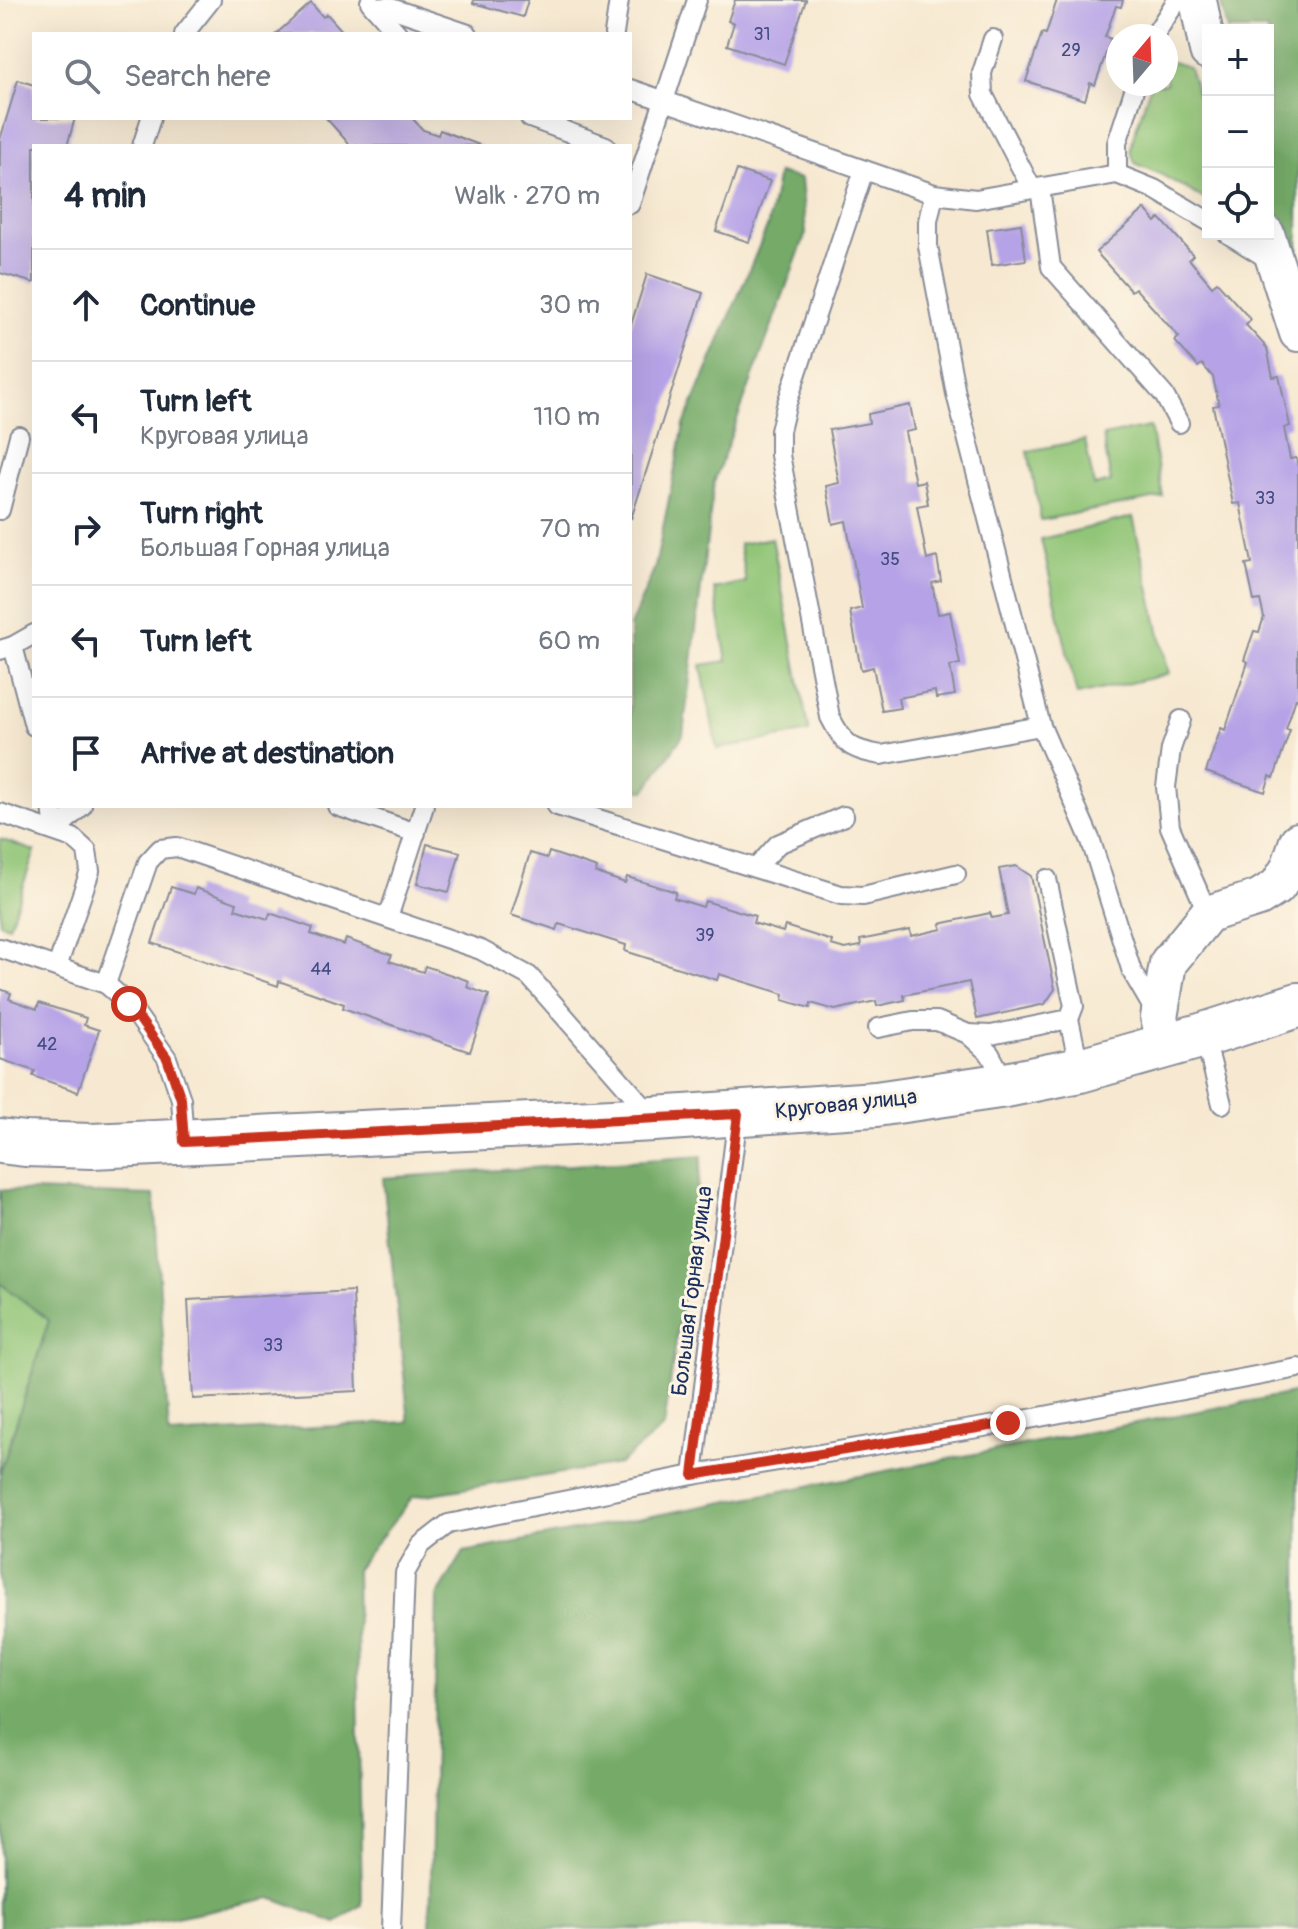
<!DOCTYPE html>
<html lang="en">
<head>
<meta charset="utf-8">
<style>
	:root { --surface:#fff; --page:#f2f2f3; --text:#1f2937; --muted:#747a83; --line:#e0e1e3 }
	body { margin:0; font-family:Pangolin,sans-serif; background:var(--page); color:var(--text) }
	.controls { position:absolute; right:24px; top:24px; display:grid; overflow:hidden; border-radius:0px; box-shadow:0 8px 32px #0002 }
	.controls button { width:72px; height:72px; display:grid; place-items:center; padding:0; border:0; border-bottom:2px solid var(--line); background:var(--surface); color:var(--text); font:40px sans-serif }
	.compass { position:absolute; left:1106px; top:24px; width:72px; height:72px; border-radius:50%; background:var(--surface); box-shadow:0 8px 32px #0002; rotate:19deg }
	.stop { position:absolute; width:24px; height:24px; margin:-18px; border:6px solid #c8321e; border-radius:50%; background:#fff }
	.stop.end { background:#c8321e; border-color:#fff; box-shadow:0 2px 8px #0008 }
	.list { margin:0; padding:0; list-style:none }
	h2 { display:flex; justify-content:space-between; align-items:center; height:104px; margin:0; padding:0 32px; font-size:34px }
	h2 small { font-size:26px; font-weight:400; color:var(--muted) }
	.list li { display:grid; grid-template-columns:52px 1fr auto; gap:24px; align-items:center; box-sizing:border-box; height:112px; padding:0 32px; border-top:2px solid var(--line) }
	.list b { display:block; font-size:30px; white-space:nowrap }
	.list p { margin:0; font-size:26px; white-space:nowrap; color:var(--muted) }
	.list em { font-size:26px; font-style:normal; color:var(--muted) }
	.icon { flex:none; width:44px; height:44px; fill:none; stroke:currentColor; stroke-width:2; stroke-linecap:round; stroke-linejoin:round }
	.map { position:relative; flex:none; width:1298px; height:1929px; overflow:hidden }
	.search { position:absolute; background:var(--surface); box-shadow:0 8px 32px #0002; left:32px; top:32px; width:600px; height:88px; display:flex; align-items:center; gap:20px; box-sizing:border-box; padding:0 28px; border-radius:0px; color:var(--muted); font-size:30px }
	.panel { position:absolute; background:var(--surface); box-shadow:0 8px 32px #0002; left:32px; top:144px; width:600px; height:664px; border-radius:0px }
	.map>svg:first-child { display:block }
</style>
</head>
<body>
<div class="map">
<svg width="1298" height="1929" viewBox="0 0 1298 1929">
	<rect width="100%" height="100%" fill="#fcf5e5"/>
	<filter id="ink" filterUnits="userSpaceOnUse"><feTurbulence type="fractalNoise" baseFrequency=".0125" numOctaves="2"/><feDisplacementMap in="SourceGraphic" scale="16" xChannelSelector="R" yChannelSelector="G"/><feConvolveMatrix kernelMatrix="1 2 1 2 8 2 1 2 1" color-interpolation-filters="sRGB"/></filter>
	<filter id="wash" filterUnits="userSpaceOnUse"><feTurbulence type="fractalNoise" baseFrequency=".006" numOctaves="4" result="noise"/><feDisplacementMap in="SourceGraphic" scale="32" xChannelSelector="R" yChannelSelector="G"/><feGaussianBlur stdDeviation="1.8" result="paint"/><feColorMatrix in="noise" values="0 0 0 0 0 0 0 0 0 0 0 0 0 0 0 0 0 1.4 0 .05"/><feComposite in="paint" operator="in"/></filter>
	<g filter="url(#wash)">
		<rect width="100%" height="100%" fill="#f7e9d1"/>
		<!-- green -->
		<g fill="#91c577" stroke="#567a6a" stroke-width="2">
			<path d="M1173,62L1189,68L1208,128V201L1160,174L1135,163L1131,152L1133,138L1151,84H1166V65Z"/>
			<path d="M1150,427L1163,497L1041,520L1028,451L1085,440L1094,486L1111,482L1103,436Z"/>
			<path d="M1133,517L1169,674L1077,695L1041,539Z"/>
			<path d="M772,538L809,732L717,749L701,665L727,661L714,589L746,582L739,544Z"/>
			<path d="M0,839L35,851L9,926L0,923Z"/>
			<path d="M0,1283L49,1320L0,1474Z"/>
		</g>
		<!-- forest -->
		<g fill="#74aa68" stroke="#486c63" stroke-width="2">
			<path d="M1220,0H1298V292L1268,184V30H1228Z"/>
			<path d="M778,173L801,179L806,233L714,482L683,735L645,791L630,787V626L655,567L684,425L768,225Z"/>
			<path d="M702,1156L664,1427L619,1464L413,1497L356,1569L362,1905L336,1923L271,1898L116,1929H0V1474L49,1320L0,1283V1190L154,1195L169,1435L409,1422L383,1178Z"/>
			<path d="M1298,1392V1929H430L437,1596L464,1552Z"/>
		</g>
		<g id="blocks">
			<!-- building -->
			<g fill="#b6a3e7">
				<path d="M474,0H528L523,17L473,3Z"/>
				<path d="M735,0H806L784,64L727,45L734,23L728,21Z"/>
				<path d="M1057,0H1123L1121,7L1116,6L1105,37L1111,39L1095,85L1090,83L1085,100L1026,81L1042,33L1046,34Z"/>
				<path d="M311,3L323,17L327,14L345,34H276Z"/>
				<path d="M18,80L34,85V118H75L67,146H34V283L0,273V140Z"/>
				<path d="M326,118H412L423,130L438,135L440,130L482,146H360L358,144L351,146Z"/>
				<path d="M737,170L770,181L749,242L716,231Z"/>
				<path d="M1145,209L1156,222L1160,218L1193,255L1189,259L1212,286L1217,282L1251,320L1246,325L1267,348L1273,377L1279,376L1290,426L1284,428L1290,459L1296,458L1298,467V699L1296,698L1286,729L1290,730L1274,778L1270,776L1265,792L1206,772L1221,728L1225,730L1248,662L1244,660L1254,631L1259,632L1264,617L1260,600L1254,601L1246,564L1252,563L1240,503L1233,504L1213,406L1219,405L1213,377L1202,364L1198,367L1175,341L1179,337L1135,288L1131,291L1096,252Z"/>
				<path d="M1021,224L1026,260L992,265L987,229Z"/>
				<path d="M647,274L703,293L631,519L630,328Z"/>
				<path d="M910,405L915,430L905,432L915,483L924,481L926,492L928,504L917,506L927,560L937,557L941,581L932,583L938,614L950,612L960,664L950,666L955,695L936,698L935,691L898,698L900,708L882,711L873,667L861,670L850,611L862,608L846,521L833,524L826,486L839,483L829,430L869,423L868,414Z"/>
				<path d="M427,844L460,852L449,892L417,884Z"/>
				<path d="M549,852L597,868L596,873L625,883L627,877L676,892L674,898L703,907L705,901L755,916L753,923L783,932L785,926L832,941L831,945L845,949L861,946L860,940L910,930L911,936L942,929L940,924L990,913L992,918L1008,915L999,869L1016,866L1031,876L1055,989L1045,1004L977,1019L969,982L904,995L905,1000L877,1006L876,1001L835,1010L811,1003L810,1008L783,1000L784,994L719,974L717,980L625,951L626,945L559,924L557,930L511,915L530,853L547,858Z"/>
				<path d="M171,887L194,894L196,888L237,903L235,909L268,919L270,913L313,928L311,934L344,945L346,939L392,955L389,961L423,972L425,966L469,981L467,987L489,995L470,1052L343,1008L344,1004L279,981L278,986L152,943Z"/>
				<path d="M0,989L11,993L9,999L37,1009L39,1003L86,1018L84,1025L99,1030L78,1092L33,1076L35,1071L0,1059Z"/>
				<path d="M353,1291L357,1391L193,1399L188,1300Z"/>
			</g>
		</g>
	</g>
	<g filter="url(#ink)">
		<use href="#blocks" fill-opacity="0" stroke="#898c98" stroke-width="2"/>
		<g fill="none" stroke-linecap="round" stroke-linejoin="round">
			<defs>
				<g id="service">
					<path d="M370,2L398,34"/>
					<path d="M375,8L388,7L468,34"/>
					<path d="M184,34L211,0"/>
					<path d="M614,34L619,0"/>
					<path d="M1154,36L1177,0"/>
					<path d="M993,39L982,73L983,94L1032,189"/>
					<path d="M630,89L934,194L976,199L1117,174L1154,189L1208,221"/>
					<path d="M530,118L606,146"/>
					<path d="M142,146L151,118"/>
					<path d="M864,170L786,406L780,431V455L830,717C844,745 851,750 881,755L1041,726"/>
					<path d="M1117,174V143L1136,84"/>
					<path d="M1040,188L1051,267L1164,395L1179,423"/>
					<path d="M934,194L928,221V246L956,394L1041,726L1091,841L1132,972L1157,1015"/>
					<path d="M630,204L697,0"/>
					<path d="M1228,234L1273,262"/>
					<path d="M0,510L19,436"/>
					<path d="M13,646L34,726"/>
					<path d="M0,650L13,646L34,634"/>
					<path d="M1181,720L1171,749L1166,787L1170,827L1208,914"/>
					<path d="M52,806L55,831"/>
					<path d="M337,806L416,833"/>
					<path d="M557,806L841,895L863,896L956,874"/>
					<path d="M0,813L73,838L87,851L90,871L57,967"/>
					<path d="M55,831L82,806"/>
					<path d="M756,868L778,844L844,816"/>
					<path d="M1047,879L1074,1006L1069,1019L1080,1070"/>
					<path d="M388,918L424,806"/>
					<path d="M0,948L106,984L129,1004L167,1058L181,1099L184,1142"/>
					<path d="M106,984L148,862L160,849L177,847L481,950L529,976L651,1115"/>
					<path d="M878,1028L913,1021H937L968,1034L990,1054L1006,1084"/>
					<path d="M968,1034L991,1035L1069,1019"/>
					<path d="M1204,1035L1222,1104"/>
					<path d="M693,1475L738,1114"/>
					<path d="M391,1929L405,1573L421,1545L448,1524L693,1475L1008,1423L1298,1368"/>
				</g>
				<g id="minor">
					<path d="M1198,0L1208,51"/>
					<path d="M1266,234L1298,333"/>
					<path d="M1167,1046L1159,1018L1168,963L1208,914L1259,898L1278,886L1289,868L1298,841"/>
				</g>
				<path id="tertiary" d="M0,1141L25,1144L92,1146L654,1119L876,1104L1006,1085L1080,1070L1204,1035L1298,1005"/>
			</defs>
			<!-- service casing -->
			<use href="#service" stroke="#898c98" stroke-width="22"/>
			<!-- minor casing -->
			<use href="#minor" stroke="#898c98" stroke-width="40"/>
			<!-- tertiary casing -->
			<use href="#tertiary" stroke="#898c98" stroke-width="48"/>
			<!-- service -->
			<use href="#service" stroke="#fff" stroke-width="18"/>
			<!-- minor -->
			<use href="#minor" stroke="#fff" stroke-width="36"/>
			<!-- tertiary -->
			<use href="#tertiary" stroke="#fff" stroke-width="44"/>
		</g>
	</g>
	<g fill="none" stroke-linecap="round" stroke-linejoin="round" filter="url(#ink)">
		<!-- route -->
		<path stroke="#c8321e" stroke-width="10" d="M129,1004L167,1058L181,1099L184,1142L738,1114L693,1475L1008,1423"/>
	</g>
	<g text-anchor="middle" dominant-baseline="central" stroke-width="6" stroke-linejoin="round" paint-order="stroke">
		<!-- number labels -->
		<g font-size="18" fill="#424c80">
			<text x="762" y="34">31</text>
			<text x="1071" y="50">29</text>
			<text x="1265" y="498">33</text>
			<text x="890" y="559">35</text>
			<text x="705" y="935">39</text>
			<text x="321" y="969">44</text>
			<text x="47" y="1044">42</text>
			<text x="273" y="1345">33</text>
		</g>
		<!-- street labels -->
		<g font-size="22" fill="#1b2f5e" stroke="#fcf5e5">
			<text transform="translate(846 1104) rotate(-6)">Круговая улица</text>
			<text transform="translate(692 1291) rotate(-83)">Большая Горная улица</text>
		</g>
	</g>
</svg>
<div class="controls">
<button>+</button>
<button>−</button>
<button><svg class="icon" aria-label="locate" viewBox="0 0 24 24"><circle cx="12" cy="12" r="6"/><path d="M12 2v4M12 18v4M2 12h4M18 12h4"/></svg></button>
</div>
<svg class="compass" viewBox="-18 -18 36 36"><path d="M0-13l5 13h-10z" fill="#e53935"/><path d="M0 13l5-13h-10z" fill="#747a83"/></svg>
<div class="stop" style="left:129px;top:1004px"></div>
<div class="stop end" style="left:1008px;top:1423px"></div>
<div class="search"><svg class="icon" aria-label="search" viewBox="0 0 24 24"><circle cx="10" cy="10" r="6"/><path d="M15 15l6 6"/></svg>Search here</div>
<section class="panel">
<h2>4 min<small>Walk · 270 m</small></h2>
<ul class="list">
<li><svg class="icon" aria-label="ahead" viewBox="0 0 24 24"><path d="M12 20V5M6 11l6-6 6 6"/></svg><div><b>Continue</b></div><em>30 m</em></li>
<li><svg class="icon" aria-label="left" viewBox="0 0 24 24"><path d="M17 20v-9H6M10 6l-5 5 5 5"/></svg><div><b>Turn left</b><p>Круговая улица</p></div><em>110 m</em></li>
<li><svg class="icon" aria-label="right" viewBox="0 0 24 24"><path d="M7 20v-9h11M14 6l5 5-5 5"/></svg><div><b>Turn right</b><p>Большая Горная улица</p></div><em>70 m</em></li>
<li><svg class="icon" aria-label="left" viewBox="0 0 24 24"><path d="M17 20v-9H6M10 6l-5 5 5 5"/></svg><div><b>Turn left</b></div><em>60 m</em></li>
<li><svg class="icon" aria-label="arrive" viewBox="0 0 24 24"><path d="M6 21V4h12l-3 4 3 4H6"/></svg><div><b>Arrive at destination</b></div></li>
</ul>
</section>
</div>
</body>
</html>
